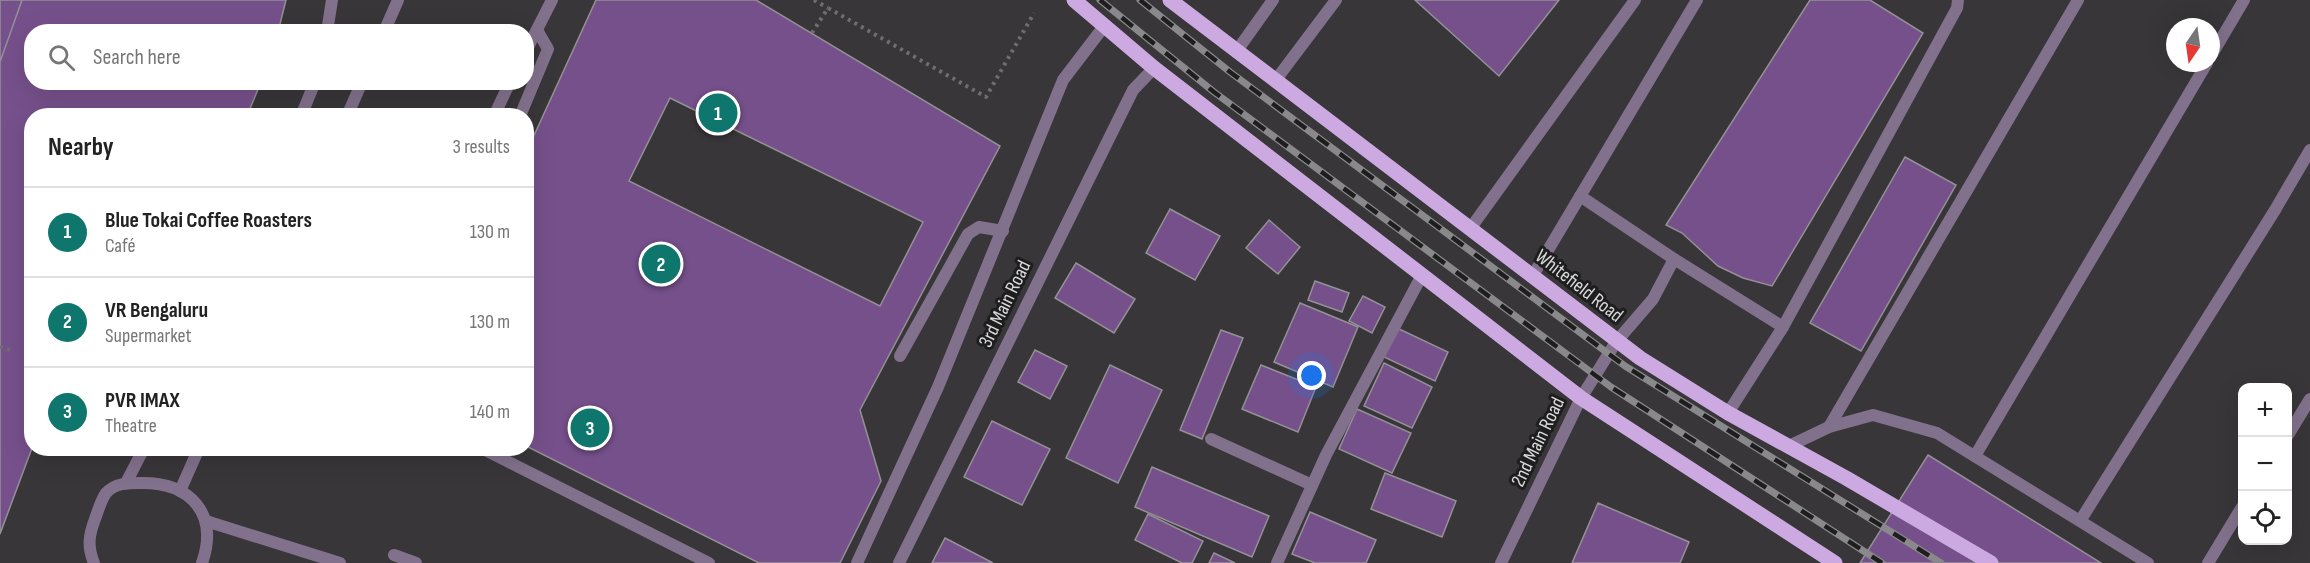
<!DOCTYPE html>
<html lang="en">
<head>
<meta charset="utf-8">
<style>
	:root { --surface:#fff; --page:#f2f2f2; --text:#222; --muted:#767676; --line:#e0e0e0; --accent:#0f766e }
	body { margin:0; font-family:"Sofia Sans Condensed",sans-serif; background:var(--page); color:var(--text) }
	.controls { position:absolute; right:18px; bottom:18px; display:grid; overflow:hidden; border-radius:12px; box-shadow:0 6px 24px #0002 }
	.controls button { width:54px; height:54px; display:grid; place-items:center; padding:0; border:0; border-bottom:2px solid var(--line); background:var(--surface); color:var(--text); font:30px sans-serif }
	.compass { position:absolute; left:2166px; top:18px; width:54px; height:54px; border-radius:50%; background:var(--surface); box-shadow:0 6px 24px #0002; rotate:193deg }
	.you { position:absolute; left:1312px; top:376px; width:21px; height:21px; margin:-15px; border:4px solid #fff; border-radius:50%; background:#1a73e8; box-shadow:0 0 0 9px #1a73e833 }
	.badge { display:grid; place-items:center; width:39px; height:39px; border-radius:50%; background:var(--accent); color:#fff; font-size:20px; font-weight:700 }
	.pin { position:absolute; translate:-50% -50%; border:3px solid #fff; box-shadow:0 2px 6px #0006 }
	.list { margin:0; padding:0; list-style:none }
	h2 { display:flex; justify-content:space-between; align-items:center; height:78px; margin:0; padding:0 24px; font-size:26px }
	h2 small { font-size:20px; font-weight:400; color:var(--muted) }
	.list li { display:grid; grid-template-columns:39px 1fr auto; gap:18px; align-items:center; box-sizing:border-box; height:90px; padding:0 24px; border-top:2px solid var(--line) }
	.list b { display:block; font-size:22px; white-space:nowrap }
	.list p { margin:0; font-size:20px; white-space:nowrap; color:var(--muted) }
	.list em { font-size:20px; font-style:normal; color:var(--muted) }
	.icon { flex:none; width:33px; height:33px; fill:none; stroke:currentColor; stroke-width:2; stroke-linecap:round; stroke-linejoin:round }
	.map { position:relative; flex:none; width:2310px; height:563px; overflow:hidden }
	.search { position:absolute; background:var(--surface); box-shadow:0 6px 24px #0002; left:24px; top:24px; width:510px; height:66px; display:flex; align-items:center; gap:15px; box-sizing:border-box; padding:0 21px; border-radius:24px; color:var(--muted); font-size:22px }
	.panel { position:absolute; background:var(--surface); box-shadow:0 6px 24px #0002; left:24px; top:108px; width:510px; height:348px; border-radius:24px }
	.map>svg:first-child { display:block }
</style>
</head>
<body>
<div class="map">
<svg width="2310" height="563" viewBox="0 0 2310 563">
	<rect width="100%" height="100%" fill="#383639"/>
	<!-- building -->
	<g fill="#76508b" stroke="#939195" stroke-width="1.5" fill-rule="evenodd">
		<path d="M0,0H286L278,32H32V82H261L247,116H32V448L0,534Z"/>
		<path d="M0,0H22L0,62Z"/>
		<path d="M596,0H756L1000,146L860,410L881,481L840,563H759L526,446V153ZM670,98L923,222L880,306L629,181Z"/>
		<path d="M1415,0H1559L1499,76Z"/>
		<path d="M1810,0H1870L1923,33L1772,286L1743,278L1718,266L1682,233L1666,225Z"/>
		<path d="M1905,157L1956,185L1861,351L1810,323Z"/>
		<path d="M1170,209L1220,236L1195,280L1146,253Z"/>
		<path d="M1269,220L1300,247L1278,274L1246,248Z"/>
		<path d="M1076,263L1135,299L1114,333L1055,298Z"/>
		<path d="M1315,281L1349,293L1342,312L1308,300Z"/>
		<path d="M1363,296L1385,307L1372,333L1349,321Z"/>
		<path d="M1300,303L1358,327L1333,387L1274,362Z"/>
		<path d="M1397,328L1448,352L1435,381L1384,357Z"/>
		<path d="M1221,330L1243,338L1202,439L1180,430Z"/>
		<path d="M1035,350L1067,366L1050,399L1018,382Z"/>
		<path d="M1384,363L1432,387L1412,428L1364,406Z"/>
		<path d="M1110,365L1162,390L1118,483L1066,458Z"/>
		<path d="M1261,365L1316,387L1298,432L1242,409Z"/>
		<path d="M1357,409L1411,433L1392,473L1339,449Z"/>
		<path d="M992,421L1050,449L1022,505L964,477Z"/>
		<path d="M1928,455L2101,563H1860Z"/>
		<path d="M1152,467L1269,516L1252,557L1135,507Z"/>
		<path d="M1385,473L1456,501L1442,537L1371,509Z"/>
		<path d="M1598,503L1689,542L1680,563H1572Z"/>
		<path d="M1310,512L1376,540L1366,563H1315L1292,554Z"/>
		<path d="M1148,514L1203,541L1192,563H1182L1135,540Z"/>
		<path d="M945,538L993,563H932Z"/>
		<path d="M1214,553L1235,563H1209Z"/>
	</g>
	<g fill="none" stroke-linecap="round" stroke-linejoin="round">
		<!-- path -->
		<g stroke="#6e6d6f" stroke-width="4" stroke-dasharray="3 4.5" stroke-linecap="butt">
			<path d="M814,0L828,8"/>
			<path d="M812,33L828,8L986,97L1034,13"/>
			<path d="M0,347L13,351"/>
		</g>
		<!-- service -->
		<g stroke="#82718c" stroke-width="12">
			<path d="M327,32L332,0"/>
			<path d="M384,32L398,0"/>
			<path d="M526,51L552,0"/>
			<path d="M1236,52L1273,0"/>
			<path d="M1275,81L1336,0"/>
			<path d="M301,116L315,82"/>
			<path d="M347,116L362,82"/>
			<path d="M494,116L510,82"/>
			<path d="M520,116L548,49L537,30"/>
			<path d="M1580,196L1674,259"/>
			<path d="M2275,210L2310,150"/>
			<path d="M1470,229L1635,0"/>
			<path d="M1532,277L1697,0"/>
			<path d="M1783,327L1957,8L1958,0"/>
			<path d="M1616,342L1653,299L1674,259L1783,327L1728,413"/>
			<path d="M900,356L968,234L979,227L1003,231"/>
			<path d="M481,448L709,563"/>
			<path d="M126,483L144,448"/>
			<path d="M180,491L199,448"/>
			<path d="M206,521L340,563"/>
			<path d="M394,555L416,563"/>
			<path d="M94,563C87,546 89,535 95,519C98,511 101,500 106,493C115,483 128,483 140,483C191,482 219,514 202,563"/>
			<path d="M857,563L938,387L1063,80L1105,25"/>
		</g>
		<!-- minor -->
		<g stroke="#82718c" stroke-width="12">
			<path d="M2211,56L2244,0"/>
			<path d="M1829,427L2078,0"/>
			<path d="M2288,435L2310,399"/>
			<path d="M1211,439L1312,485"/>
			<path d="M1975,456L2207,63"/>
			<path d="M2080,521L2275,210"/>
			<path d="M899,563L1133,90L1154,68"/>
			<path d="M1277,563L1326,455L1421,277"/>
			<path d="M1501,563L1581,398L1616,342"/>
			<path d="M2208,563L2242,507"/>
		</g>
		<!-- tertiary -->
		<path stroke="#82718c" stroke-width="12" d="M1789,446L1829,427L1873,415L1937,433L2148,563"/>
		<!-- primary -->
		<g stroke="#ccaae1" stroke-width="15">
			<path d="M1074,0L1154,68L1581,398L1835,563"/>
			<path d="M1170,0L1640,358L1728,413L1846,478L1991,563"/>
		</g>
		<defs>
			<g id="rail">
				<path d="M1100,0L1214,92L1611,387L1882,563"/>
				<path d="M1140,0L1230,72L1625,366L1941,563"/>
			</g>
		</defs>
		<!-- rail casing -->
		<use href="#rail" stroke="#89888a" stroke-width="7"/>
		<!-- rail -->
		<use href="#rail" stroke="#1f1e1f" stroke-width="4.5" stroke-dasharray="14" stroke-linecap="butt"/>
	</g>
	<g text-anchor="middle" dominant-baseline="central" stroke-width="6" stroke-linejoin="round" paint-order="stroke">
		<!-- street labels -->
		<g font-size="20" fill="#dad9db" stroke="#1f1e1f">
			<text transform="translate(1579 286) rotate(38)">Whitefield Road</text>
			<text transform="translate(1005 304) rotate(-64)">3rd Main Road</text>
			<text transform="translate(1538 442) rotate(-64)">2nd Main Road</text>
		</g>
	</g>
</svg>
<div class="controls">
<button>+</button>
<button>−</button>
<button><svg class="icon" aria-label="locate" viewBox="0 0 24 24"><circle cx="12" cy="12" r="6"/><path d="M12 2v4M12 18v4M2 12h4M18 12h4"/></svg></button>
</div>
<svg class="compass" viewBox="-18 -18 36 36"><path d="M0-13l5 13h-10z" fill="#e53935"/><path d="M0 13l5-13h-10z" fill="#767676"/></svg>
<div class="you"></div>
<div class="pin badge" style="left:718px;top:113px">1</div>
<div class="pin badge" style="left:661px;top:264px">2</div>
<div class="pin badge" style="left:590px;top:428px">3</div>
<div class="search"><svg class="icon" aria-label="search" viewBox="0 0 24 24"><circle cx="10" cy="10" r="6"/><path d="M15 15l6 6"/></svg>Search here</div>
<section class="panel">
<h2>Nearby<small>3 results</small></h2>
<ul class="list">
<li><span class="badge">1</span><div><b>Blue Tokai Coffee Roasters</b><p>Café</p></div><em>130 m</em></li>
<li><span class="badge">2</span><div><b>VR Bengaluru</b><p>Supermarket</p></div><em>130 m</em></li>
<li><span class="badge">3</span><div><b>PVR IMAX</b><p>Theatre</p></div><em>140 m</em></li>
</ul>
</section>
</div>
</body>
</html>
